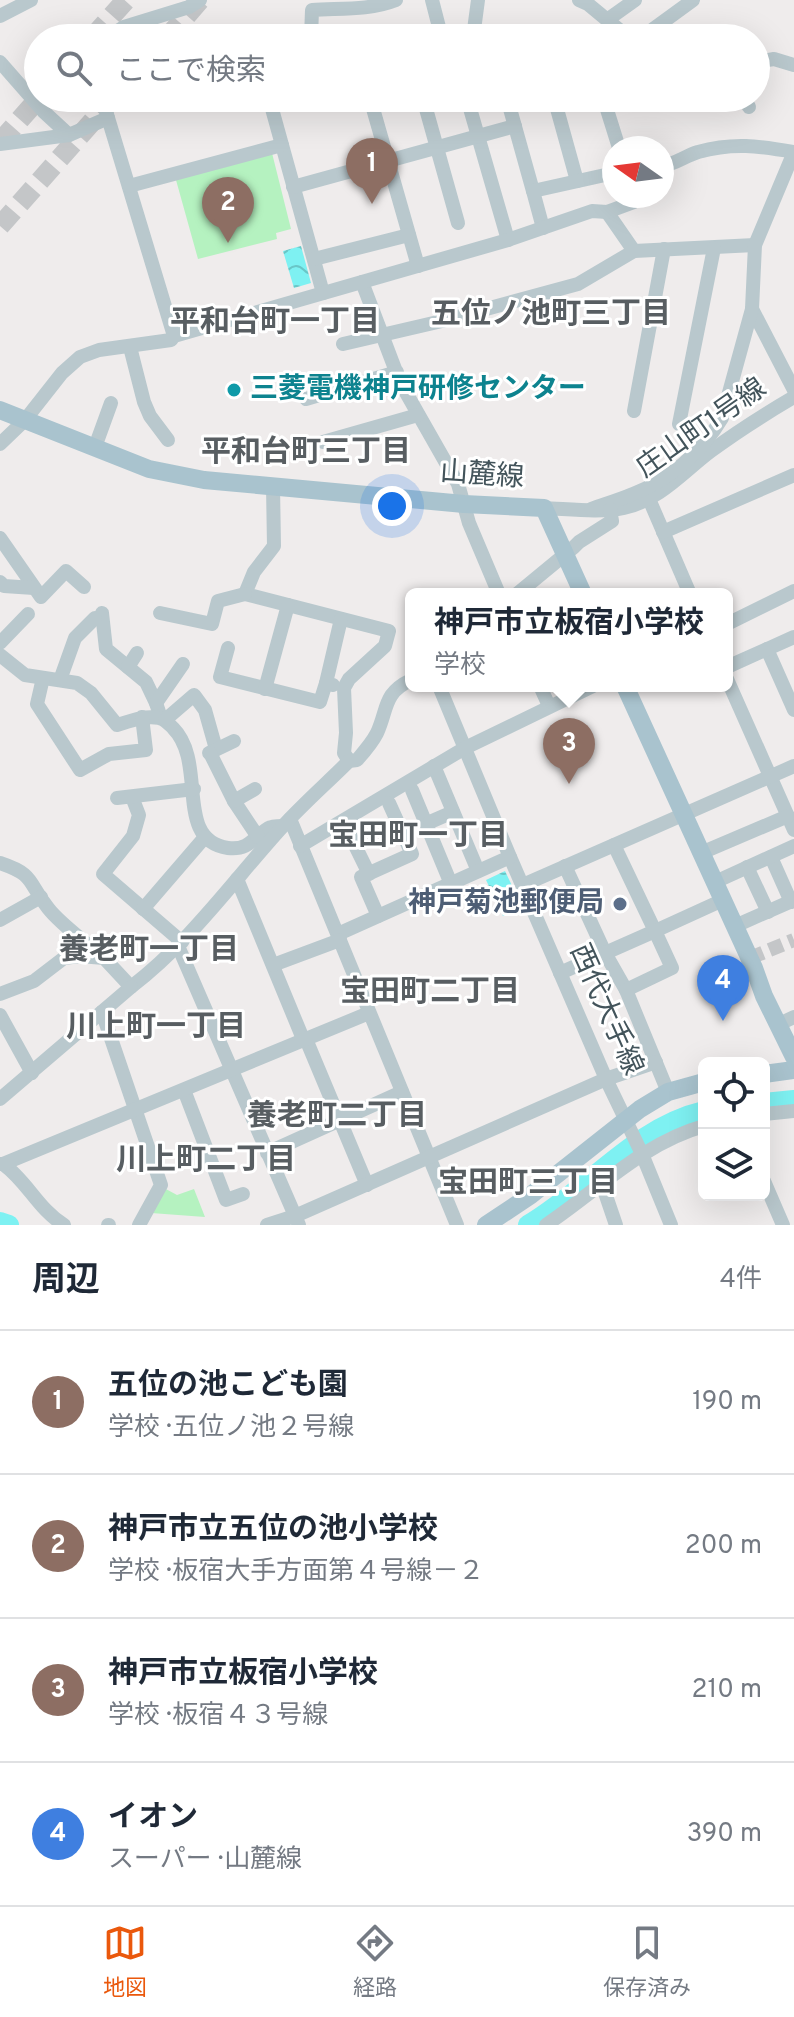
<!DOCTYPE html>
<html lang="ja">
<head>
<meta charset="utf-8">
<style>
	:root { --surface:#fff; --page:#f2f2f3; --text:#1f2937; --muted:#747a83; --line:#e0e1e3; --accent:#ea580c }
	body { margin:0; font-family:Overpass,"Noto Sans JP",sans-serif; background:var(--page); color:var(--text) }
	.controls { position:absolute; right:24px; bottom:24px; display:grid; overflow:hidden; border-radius:12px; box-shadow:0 8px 32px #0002 }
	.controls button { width:72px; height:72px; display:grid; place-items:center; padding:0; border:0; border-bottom:2px solid var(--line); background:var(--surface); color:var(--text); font:40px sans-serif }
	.compass { position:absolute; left:602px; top:136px; width:72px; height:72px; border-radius:50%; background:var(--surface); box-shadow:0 8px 32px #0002; rotate:284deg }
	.you { position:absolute; left:392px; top:506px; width:28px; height:28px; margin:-20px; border:6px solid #fff; border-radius:50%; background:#1a73e8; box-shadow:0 0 0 12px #1a73e833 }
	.badge { display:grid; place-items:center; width:52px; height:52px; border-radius:50%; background:var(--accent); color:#fff; font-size:26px; font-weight:700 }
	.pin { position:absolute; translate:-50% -66px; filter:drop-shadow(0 2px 4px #0008) }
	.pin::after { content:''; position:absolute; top:42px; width:28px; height:24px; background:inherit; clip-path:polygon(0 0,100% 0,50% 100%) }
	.popup { position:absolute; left:405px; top:588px; width:328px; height:104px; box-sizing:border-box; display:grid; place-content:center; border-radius:12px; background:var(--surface); filter:drop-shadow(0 2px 6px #0005); font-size:26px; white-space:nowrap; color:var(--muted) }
	.popup b { font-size:30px; color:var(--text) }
	.popup::after { content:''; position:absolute; left:50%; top:100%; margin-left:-16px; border:16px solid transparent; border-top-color:var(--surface) }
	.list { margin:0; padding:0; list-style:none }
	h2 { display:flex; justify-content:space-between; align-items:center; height:104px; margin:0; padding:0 32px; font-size:34px }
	h2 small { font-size:26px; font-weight:400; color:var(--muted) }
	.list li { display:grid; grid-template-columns:52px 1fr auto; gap:24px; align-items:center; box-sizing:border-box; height:144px; padding:0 32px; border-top:2px solid var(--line) }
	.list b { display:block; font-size:30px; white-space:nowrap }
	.list p { margin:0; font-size:26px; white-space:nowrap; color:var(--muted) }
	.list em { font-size:26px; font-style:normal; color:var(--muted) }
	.icon { flex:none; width:44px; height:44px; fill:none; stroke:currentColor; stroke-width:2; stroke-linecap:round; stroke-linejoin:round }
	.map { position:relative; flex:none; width:794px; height:1225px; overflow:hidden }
	.search { position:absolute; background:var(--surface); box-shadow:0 8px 32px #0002; left:24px; right:24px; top:24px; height:88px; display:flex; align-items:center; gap:20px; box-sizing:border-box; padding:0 28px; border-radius:44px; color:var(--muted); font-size:30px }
	.sheet { height:680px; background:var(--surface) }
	nav { display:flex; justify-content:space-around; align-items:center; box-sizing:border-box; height:112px; border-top:2px solid var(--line); background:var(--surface); font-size:22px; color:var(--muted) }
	nav a { display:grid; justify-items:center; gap:4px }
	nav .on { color:var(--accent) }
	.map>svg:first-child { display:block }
</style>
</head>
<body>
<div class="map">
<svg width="794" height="1225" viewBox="0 0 794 1225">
	<defs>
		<pattern id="water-waves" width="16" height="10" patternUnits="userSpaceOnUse" patternTransform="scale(2)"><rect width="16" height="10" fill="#7ef1f2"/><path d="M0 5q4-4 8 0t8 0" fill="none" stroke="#69c6c7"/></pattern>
	</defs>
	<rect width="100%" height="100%" fill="#efecec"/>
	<!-- park -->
	<g fill="#b5f2c0">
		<path d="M272,153L291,229L276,233L277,239L198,259L176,180Z"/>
		<path d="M164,1188L177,1195L194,1189L205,1217L151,1213Z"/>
	</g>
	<!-- water -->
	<g fill="url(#water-waves)">
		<path d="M301,246L311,283L294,288L283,251Z"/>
		<path d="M505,871L522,907L503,916L486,880Z"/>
	</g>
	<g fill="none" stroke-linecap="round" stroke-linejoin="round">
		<!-- river -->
		<g stroke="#7ef1f2" stroke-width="20">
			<path d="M764,1103L794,1100"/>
			<path d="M0,1222L9,1225"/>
			<path d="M528,1225C588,1190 635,1127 704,1111"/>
		</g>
		<!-- minor-tunnel -->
		<path stroke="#c4c6c8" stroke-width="14" stroke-dasharray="14 7" stroke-linecap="butt" d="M750,958L794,940"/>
		<!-- highway-tunnel -->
		<g stroke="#c4c6c8" stroke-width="20" stroke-dasharray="20 10" stroke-linecap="butt">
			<path d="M92,38L126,0"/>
			<path d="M167,38L200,0"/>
			<path d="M0,142L39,98"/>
			<path d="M0,226L113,98"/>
		</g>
		<!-- minor -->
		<g stroke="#b9c8cd" stroke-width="14">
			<path d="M432,0L441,35L446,38"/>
			<path d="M579,0L588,4L629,38"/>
			<path d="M0,16L31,0"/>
			<path d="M607,20L635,0"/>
			<path d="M474,30L478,0"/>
			<path d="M107,38L124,27L189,7L200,0"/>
			<path d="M311,38L312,10C340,8 368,11 396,0"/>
			<path d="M451,38L474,30L529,38"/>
			<path d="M641,38L693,0"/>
			<path d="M0,62L43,111L69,135"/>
			<path d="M756,62L774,59L794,65"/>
			<path d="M102,98L174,336"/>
			<path d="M269,98L323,293"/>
			<path d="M370,98L418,266"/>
			<path d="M423,98L458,223"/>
			<path d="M467,98L508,240"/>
			<path d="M507,98L533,191"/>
			<path d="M554,98L577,181"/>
			<path d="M591,98L604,100L619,148"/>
			<path d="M744,98L749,107"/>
			<path d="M703,99V98"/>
			<path d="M0,144L69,135L108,118"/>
			<path d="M662,166C676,164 685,156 698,152C734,142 758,146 794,152"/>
			<path d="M129,186L282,145"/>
			<path d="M293,187L515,126"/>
			<path d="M607,212L634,251"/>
			<path d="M543,228L533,191L614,173"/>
			<path d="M314,259L409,235"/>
			<path d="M362,282L400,382L458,484L469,523L499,594"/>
			<path d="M752,309L794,390"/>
			<path d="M343,344L442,321L578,284L634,251L755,245"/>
			<path d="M130,347L144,402L150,416L168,440"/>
			<path d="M306,399L397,372"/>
			<path d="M634,411L664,249"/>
			<path d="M679,424L714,248"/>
			<path d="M323,442L418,415"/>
			<path d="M0,444L25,420L62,373L80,357L99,350L171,340L174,336L508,240L592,211L607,212L634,202L636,196"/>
			<path d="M95,447L111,403"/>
			<path d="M273,486L274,546L254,572L245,594L389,631L385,646L349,679L344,688L346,733L344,753L349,761"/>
			<path d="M649,499L690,594"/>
			<path d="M544,508C569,509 600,513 624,508C660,500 683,472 711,451C738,431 765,414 794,397"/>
			<path d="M591,509C605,504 619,500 633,494C669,480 702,452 722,418L752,309L755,245L794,152"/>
			<path d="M663,532L794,475"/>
			<path d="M0,538L41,597L66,571L84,587"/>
			<path d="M0,582L4,586L34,588"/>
			<path d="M517,594L574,547L579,542L612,521L610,509"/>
			<path d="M102,613L106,649L146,682L156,703L161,718"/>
			<path d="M160,613L212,624L218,601L245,594"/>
			<path d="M727,624L794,591"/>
			<path d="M0,643L28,614"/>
			<path d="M228,648L220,677L320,702L326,683"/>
			<path d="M767,649L794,710"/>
			<path d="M0,655L25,675L77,683L91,693L117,725C130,721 145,715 159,718C165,719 169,724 173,728C208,763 173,840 228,848C251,851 255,834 271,827C272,826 282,826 283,826"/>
			<path d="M128,667L137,653"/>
			<path d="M727,667L794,637"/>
			<path d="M43,678L37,704L80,770L109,754L146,750L142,717"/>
			<path d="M727,679L794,830"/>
			<path d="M60,680L75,638L95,618"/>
			<path d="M333,685L326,683L341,619"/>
			<path d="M439,686L510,857L606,1079L642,1154L671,1225"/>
			<path d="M540,686L549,706"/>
			<path d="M265,689L288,605"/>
			<path d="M156,703L183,664"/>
			<path d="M165,720L194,695L205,710L216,749"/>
			<path d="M209,753L234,741"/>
			<path d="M210,753L234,801L258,837"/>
			<path d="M434,766L478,871"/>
			<path d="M412,790L451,884"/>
			<path d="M132,797L139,815L133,836L103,874L182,942"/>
			<path d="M117,798L194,789"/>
			<path d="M234,801L255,789"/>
			<path d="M290,819L457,1225"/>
			<path d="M430,822L453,812"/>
			<path d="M347,829L369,874"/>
			<path d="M300,846L465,748L593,686"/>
			<path d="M701,853L788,816"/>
			<path d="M771,857L791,902"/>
			<path d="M0,863C36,875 27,882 48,908C60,924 88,944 104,958"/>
			<path d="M565,866L605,953L626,990"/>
			<path d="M747,867L768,912"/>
			<path d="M237,879L301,1034L308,1044L367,1185"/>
			<path d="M715,882L794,846"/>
			<path d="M523,885L794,766"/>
			<path d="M143,909L205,837"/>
			<path d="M378,916L361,877L412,854L389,803"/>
			<path d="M0,920L41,897"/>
			<path d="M735,926L794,900"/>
			<path d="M338,934L510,857"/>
			<path d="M178,946L299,1225"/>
			<path d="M273,965L340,940"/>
			<path d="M560,973L655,931L614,845"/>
			<path d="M0,994L34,981L64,958L80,956L104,958L131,987C190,942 233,881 283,826C304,803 327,783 349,761L357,760C364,752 372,743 377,733C388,709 383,693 411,680"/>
			<path d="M102,1012L161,1185L139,1225"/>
			<path d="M0,1015L32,1073"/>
			<path d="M777,1025L794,1017"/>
			<path d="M184,1090L226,1200L243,1194"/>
			<path d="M668,1092L626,990L672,968L655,931L723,900"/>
			<path d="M0,1099L131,987"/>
			<path d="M764,1114L794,1111"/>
			<path d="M267,1153L402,1092"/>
			<path d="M0,1164H3C27,1181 38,1209 64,1225"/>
			<path d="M3,1164L369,1013"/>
			<path d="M764,1181L783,1225"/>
			<path d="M602,1184L616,1225"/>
			<path d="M108,1225H109"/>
			<path d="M267,1225L295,1216L606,1079L656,1062"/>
			<path d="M546,1225C598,1190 643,1143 704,1126"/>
		</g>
		<!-- major -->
		<g stroke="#a9c3ce" stroke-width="18">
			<path d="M0,410L149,469L204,480L464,504L544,508L583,594"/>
			<path d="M625,686L754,968L764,996L794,1057"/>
			<path d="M764,1074L794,1070"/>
			<path d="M486,1225L531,1195L640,1109L668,1092L704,1082"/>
		</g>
	</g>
	<!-- markers -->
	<circle fill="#0f9aa8" stroke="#fff" stroke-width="3" cx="234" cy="390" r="8"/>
	<circle fill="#5c6f8a" stroke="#fff" stroke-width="3" cx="620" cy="904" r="8"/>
	<g text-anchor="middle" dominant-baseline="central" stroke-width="6" stroke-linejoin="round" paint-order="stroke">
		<!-- culture labels -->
		<g font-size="28" font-weight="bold" fill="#0d838f" stroke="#fff" text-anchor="start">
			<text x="250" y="390">三菱電機神戸研修センター</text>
		</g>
		<!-- street labels -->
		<g font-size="28" fill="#43545b" stroke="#fff">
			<text transform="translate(702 429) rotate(-35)">庄山町1号線</text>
			<text transform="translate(482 476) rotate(4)">山麓線</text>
			<text transform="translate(605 1010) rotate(66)">西代大手線</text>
		</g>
		<!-- service labels -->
		<g font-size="28" font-weight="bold" fill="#4e5e75" stroke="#fff" text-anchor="end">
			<text x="604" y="904">神戸菊池郵便局</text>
		</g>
		<!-- neighbourhood labels -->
		<g font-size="30" font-weight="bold" fill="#585e62" stroke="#fff">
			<text x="551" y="315">五位ノ池町三丁目</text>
			<text x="275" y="323">平和台町一丁目</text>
			<text x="306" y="453">平和台町三丁目</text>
			<text x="418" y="837">宝田町一丁目</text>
			<text x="149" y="951">養老町一丁目</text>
			<text x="430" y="993">宝田町二丁目</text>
			<text x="156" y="1028">川上町一丁目</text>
			<text x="337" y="1117">養老町二丁目</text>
			<text x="206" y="1161">川上町二丁目</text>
			<text x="528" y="1184">宝田町三丁目</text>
		</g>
	</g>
</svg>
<div class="controls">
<button><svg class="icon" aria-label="locate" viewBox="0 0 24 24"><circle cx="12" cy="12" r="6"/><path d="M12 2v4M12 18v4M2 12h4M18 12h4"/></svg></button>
<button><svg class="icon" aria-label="layers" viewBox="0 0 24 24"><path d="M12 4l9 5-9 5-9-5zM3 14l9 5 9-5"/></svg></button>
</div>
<svg class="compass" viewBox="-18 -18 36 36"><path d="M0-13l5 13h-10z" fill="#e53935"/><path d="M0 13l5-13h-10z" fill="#747a83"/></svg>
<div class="you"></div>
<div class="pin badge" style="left:372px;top:204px;background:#8d6e63">1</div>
<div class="pin badge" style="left:228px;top:243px;background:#8d6e63">2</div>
<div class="pin badge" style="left:569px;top:784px;background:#8d6e63">3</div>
<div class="popup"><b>神戸市立板宿小学校</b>学校</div>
<div class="pin badge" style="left:723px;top:1021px;background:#3f7fe0">4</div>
<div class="search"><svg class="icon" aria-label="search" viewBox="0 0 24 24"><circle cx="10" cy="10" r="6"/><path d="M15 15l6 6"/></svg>ここで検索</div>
</div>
<section class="sheet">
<h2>周辺<small>4件</small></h2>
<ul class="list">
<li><span class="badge" style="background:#8d6e63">1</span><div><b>五位の池こども園</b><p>学校 · 五位ノ池２号線</p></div><em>190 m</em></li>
<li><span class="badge" style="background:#8d6e63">2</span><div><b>神戸市立五位の池小学校</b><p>学校 · 板宿大手方面第４号線－２</p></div><em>200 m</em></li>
<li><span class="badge" style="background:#8d6e63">3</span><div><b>神戸市立板宿小学校</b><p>学校 · 板宿４３号線</p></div><em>210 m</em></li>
<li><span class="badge" style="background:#3f7fe0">4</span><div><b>イオン</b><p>スーパー · 山麓線</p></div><em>390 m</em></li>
</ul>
</section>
<nav>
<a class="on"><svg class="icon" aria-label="map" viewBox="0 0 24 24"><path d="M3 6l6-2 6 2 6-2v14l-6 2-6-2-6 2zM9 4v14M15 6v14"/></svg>地図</a>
<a><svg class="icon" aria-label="directions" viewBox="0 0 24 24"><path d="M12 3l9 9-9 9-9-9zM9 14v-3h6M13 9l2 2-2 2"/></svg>経路</a>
<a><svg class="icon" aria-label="saved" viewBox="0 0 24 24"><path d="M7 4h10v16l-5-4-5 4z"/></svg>保存済み</a>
</nav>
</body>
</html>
